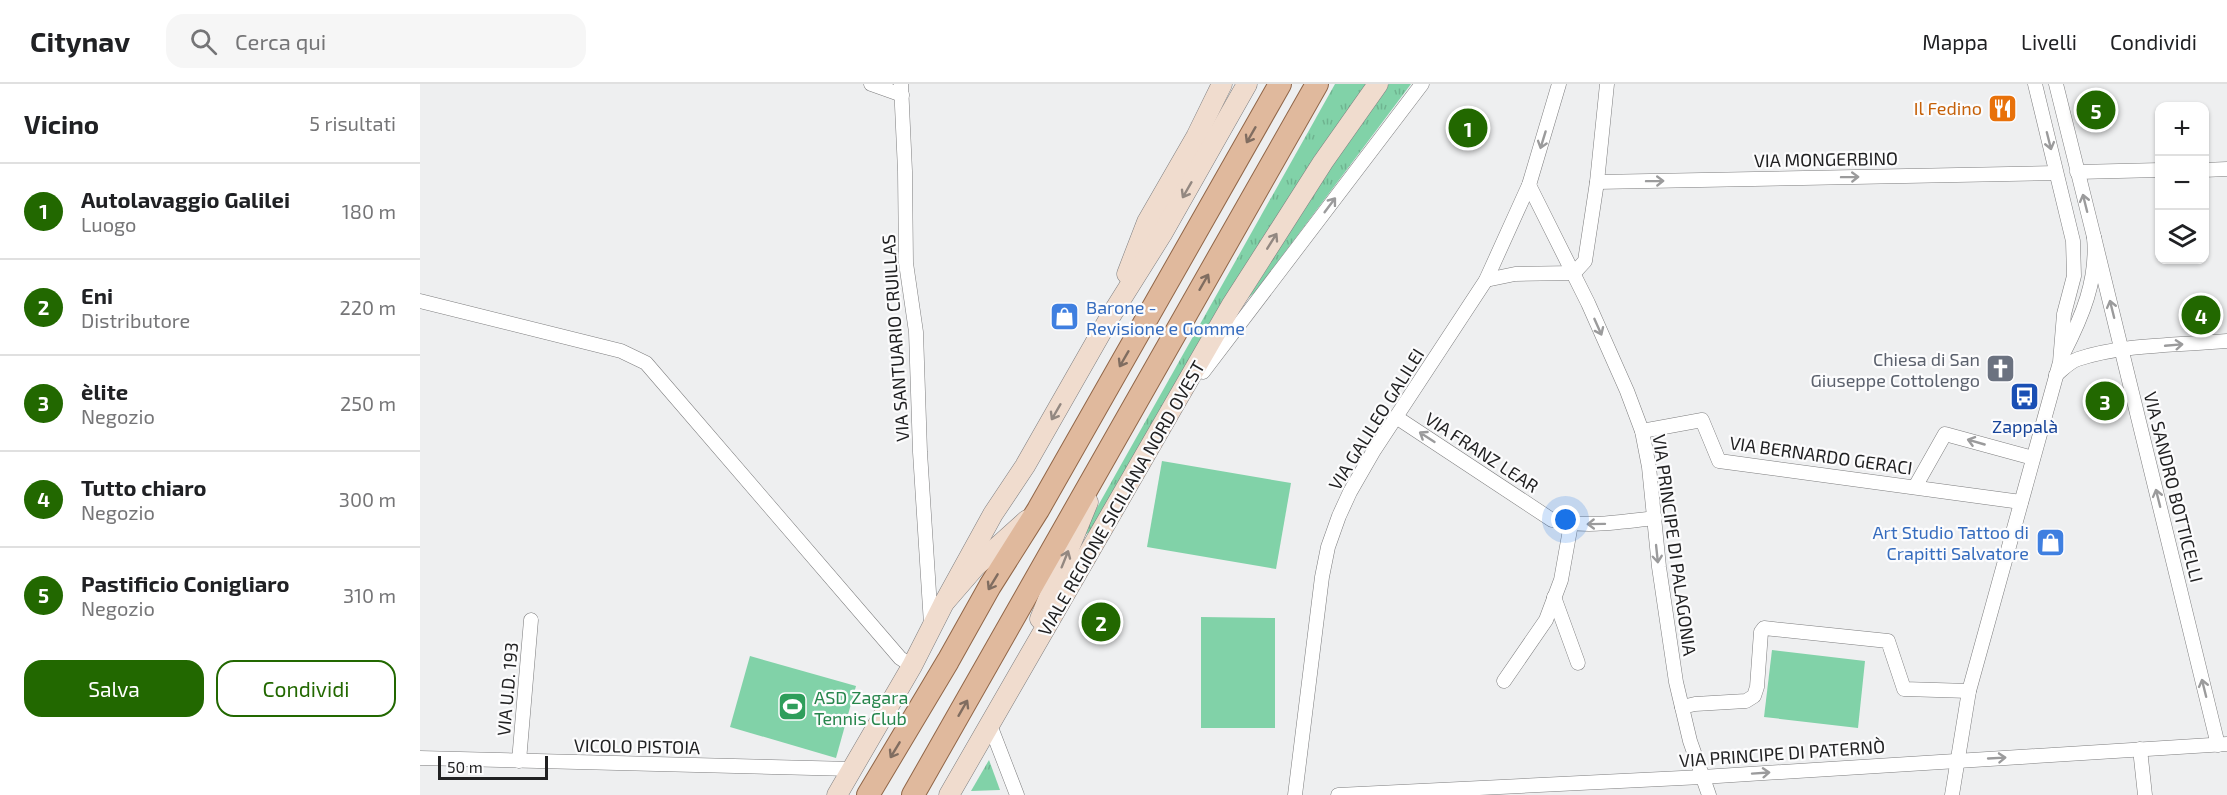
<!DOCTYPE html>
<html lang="it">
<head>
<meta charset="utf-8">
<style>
	:root { --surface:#fff; --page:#f6f6f6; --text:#202124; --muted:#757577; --line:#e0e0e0; --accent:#226800 }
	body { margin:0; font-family:"Exo 2",sans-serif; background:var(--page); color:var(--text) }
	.controls { position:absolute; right:18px; top:18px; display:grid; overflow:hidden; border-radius:12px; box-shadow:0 2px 4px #0004 }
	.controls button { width:54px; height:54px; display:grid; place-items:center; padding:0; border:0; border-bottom:2px solid var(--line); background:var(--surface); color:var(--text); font:30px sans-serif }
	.scale { position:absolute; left:18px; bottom:15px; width:110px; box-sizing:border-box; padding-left:6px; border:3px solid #212122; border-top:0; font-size:16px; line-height:21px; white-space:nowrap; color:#212122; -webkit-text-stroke:4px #fcfcfd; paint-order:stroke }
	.you { position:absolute; left:1146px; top:436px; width:21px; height:21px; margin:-15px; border:4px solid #fff; border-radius:50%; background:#1a73e8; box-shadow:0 0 0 9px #1a73e833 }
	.badge { display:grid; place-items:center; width:39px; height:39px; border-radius:50%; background:var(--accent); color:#fff; font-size:20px; font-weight:700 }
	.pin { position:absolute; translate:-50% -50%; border:3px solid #fff; box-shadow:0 2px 6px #0006 }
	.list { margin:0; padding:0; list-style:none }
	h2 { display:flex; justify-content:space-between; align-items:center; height:78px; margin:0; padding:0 24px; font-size:26px }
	h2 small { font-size:20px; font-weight:400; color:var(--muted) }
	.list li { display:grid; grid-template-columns:39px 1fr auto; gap:18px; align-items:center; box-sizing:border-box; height:96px; padding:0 24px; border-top:2px solid var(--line) }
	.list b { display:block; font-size:22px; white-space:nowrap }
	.list p { margin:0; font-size:20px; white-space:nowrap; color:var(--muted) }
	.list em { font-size:20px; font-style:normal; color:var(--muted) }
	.actions { display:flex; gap:12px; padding:18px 24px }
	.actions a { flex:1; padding:14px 0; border:2px solid var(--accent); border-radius:18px; text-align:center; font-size:21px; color:var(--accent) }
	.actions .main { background:var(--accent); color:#fff }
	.icon { flex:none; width:33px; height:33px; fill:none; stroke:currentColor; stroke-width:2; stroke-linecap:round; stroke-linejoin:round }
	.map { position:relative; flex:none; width:1807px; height:711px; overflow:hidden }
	header { display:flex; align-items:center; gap:36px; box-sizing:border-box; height:84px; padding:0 30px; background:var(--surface); border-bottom:2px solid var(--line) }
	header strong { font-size:28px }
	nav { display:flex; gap:33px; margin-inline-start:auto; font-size:21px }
	.search { width:420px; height:54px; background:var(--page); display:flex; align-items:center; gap:15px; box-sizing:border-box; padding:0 21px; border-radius:18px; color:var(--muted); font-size:22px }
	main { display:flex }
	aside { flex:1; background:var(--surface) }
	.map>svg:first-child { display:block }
</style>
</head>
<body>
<header>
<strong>Citynav</strong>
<div class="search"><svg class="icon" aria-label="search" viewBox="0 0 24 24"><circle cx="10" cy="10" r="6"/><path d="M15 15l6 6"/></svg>Cerca qui</div>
<nav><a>Mappa</a><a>Livelli</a><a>Condividi</a></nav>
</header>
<main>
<aside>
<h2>Vicino<small>5 risultati</small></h2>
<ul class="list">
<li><span class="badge">1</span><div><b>Autolavaggio Galilei</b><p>Luogo</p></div><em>180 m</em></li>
<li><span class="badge">2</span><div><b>Eni</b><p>Distributore</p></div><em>220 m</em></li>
<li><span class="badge">3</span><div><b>èlite</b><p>Negozio</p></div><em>250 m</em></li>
<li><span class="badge">4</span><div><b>Tutto chiaro</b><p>Negozio</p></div><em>300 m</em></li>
<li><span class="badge">5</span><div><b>Pastificio Conigliaro</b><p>Negozio</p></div><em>310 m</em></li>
</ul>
<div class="actions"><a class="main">Salva</a><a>Condividi</a></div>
</aside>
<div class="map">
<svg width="1807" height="711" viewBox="0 0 1807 711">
	<defs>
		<pattern id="grass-tufts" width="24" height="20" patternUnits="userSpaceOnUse" patternTransform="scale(1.5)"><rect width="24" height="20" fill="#81d2a8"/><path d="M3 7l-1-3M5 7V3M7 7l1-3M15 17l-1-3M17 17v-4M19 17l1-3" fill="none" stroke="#6fb490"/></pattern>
	</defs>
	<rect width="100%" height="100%" fill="#eeeff0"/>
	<!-- grass -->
	<g fill="url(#grass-tufts)">
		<path d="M915,0H948L670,447L662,454L670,436Z"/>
		<path d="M969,0H991L835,208L824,218L903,90Z"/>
		<path d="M569,676L580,706L551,707Z"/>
	</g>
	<!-- pitch -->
	<g fill="#81d2a8">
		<path d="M742,377L871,399L856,485L727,463Z"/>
		<path d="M781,533L855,534V644H781Z"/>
		<path d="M1352,566L1445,577L1438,644L1344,633Z"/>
		<path d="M330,572L436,602L416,674L310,643Z"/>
	</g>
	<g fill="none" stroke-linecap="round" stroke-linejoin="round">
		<defs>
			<g id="street">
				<path d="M451,0L482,11"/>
				<path d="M481,0L485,87L486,179L496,248L500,368L511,540"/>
				<path d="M1636,0L1674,153C1678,196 1662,233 1643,270"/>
				<path d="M1784,86L1807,85"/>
				<path d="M1657,88L1740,86"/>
				<path d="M1177,98L1636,89"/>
				<path d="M1109,101L1168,219L1207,307L1222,347L1229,383L1239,483L1256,598L1270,657L1289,711"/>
				<path d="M1674,153L1798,661"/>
				<path d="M1154,189L1165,177L1177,98L1187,0"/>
				<path d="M1066,196L1095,190L1154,189"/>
				<path d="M0,217L201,267L226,279L480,574L492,582"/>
				<path d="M783,288L1002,0"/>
				<path d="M1636,291C1643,285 1649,278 1658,275C1703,260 1760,261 1807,257"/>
				<path d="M976,333L1132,436C1166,444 1200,438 1235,434"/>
				<path d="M1222,347L1282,336L1299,377L1601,418"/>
				<path d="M1495,403L1525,350L1613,374"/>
				<path d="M1134,513L1158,579"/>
				<path d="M1084,597L1126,536L1141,496L1151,440"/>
				<path d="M1262,623L1275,620L1326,617L1334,612L1337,603L1341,548L1344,544L1468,557L1484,605L1549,607"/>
				<path d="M570,641L597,711"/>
				<path d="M1720,665L1725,711"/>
				<path d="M0,674L432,685"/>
				<path d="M99,677L111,536"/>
				<path d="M875,711L902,493L908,463L919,432L930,408L953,368L1066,196L1109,101L1139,0"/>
				<path d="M918,711L1282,693L1807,660"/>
				<path d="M1532,711L1549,607L1640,278L1644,230L1654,192L1653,157L1615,0"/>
			</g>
			<g id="secondary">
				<path d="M707,190L727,138L776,53L802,0"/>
				<path d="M524,519L573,430L605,382L690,233L742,150L827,0"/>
				<path d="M620,535L668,418"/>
				<path d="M417,711L492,582L524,519L556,482L607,436"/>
				<path d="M529,711L811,222L903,78L958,0"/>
			</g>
			<g id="primary">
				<path d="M448,711L528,577L570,502L618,426L860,0"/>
				<path d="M493,711L897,0"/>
			</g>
		</defs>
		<!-- street casing -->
		<use href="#street" stroke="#7d7d7e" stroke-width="15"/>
		<!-- secondary casing -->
		<use href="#secondary" stroke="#7d7d7e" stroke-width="21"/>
		<!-- primary casing -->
		<use href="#primary" stroke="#906648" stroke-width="24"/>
		<!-- street -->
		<use href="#street" stroke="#fff" stroke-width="14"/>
		<!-- secondary -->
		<use href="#secondary" stroke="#f0dcce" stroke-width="20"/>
		<!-- primary -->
		<use href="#primary" stroke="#e0b99d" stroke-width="22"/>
	</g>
	<!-- one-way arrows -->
	<defs><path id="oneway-shaft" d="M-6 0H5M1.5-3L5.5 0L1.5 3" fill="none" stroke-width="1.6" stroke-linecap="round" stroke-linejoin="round" transform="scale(1.5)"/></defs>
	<g stroke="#806d60">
		<use href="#oneway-shaft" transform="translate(831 51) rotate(120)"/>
		<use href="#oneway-shaft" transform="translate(784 198) rotate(-60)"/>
		<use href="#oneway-shaft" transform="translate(704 275) rotate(120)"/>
		<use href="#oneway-shaft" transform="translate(573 498) rotate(121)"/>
		<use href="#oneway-shaft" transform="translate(543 624) rotate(-60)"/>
		<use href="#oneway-shaft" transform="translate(475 666) rotate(121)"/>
	</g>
	<g stroke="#9b9b9c">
		<use href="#oneway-shaft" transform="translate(1123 56) rotate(107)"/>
		<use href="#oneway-shaft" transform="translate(1629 57) rotate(76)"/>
		<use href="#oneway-shaft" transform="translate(1430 93) rotate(-1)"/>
		<use href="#oneway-shaft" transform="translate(1235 97) rotate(-1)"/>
		<use href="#oneway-shaft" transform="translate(1665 119) rotate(-104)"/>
		<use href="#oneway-shaft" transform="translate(910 121) rotate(-53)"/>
		<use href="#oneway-shaft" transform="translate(1692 225) rotate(-104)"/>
		<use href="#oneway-shaft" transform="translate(1178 243) rotate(66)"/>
		<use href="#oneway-shaft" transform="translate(1754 261) rotate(-5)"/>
		<use href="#oneway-shaft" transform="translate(1007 353) rotate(-147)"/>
		<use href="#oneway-shaft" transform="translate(1556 358) rotate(-164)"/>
		<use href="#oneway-shaft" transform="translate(1738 414) rotate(-104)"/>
		<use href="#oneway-shaft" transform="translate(1176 440) rotate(179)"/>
		<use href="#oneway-shaft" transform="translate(1237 470) rotate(84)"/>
		<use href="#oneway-shaft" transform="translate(1784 604) rotate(-104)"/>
		<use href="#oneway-shaft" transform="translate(1577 674) rotate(-3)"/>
		<use href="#oneway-shaft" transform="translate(1341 689) rotate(-4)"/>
	</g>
	<g stroke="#938881">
		<use href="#oneway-shaft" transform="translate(767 106) rotate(120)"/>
		<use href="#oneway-shaft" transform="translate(852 157) rotate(-58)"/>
		<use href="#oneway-shaft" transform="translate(636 328) rotate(120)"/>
		<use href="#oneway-shaft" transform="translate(645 475) rotate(-68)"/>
	</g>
	<!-- icons -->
	<defs>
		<symbol id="restaurant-square" viewBox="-11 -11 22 22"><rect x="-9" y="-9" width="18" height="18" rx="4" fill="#e8710a" stroke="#fcfcfd"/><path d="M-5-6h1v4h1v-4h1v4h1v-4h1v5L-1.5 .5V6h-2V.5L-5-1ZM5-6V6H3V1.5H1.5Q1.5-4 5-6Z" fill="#fff"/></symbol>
		<symbol id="shop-square" viewBox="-11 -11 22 22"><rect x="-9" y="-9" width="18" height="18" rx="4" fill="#3f7fe0" stroke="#fcfcfd"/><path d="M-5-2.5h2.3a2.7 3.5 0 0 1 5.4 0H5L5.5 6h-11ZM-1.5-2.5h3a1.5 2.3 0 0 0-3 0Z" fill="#fff"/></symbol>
		<symbol id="church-square" viewBox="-11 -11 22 22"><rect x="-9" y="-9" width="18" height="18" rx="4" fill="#6b7280" stroke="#fcfcfd"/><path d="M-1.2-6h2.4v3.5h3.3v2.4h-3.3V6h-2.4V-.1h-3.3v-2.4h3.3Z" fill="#fff"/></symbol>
		<symbol id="bus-square" viewBox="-11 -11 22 22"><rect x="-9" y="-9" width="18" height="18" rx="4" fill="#1a4fb4" stroke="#fcfcfd"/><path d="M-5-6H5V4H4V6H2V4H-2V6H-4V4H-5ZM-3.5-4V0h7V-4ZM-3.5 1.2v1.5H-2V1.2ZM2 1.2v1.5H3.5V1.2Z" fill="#fff"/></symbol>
		<symbol id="stadium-square" viewBox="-11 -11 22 22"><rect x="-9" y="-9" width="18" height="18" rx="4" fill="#2e9e5b" stroke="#fcfcfd"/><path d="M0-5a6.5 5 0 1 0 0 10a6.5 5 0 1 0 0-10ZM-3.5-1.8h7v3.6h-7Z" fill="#fff"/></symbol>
	</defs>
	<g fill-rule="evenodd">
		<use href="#restaurant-square" x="1566" y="8" width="33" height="33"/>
		<use href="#shop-square" x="628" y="216" width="33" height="33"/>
		<use href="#church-square" x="1564" y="268" width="33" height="33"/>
		<use href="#bus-square" x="1588" y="296" width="33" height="33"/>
		<use href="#shop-square" x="1614" y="442" width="33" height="33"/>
		<use href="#stadium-square" x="356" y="606" width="33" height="33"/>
	</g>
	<g text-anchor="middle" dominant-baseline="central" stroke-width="4.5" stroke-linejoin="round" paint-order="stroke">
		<!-- food labels -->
		<g font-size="18" fill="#c56008" stroke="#fcfcfd" text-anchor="end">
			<text x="1562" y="24">Il Fedino</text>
		</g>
		<!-- street labels -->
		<g font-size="18" fill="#212122" stroke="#fcfcfd">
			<text transform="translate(1406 75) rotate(-1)">VIA MONGERBINO</text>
			<text transform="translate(475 254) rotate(-94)">VIA SANTUARIO CRUILLAS</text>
			<text transform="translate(956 335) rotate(-58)">VIA GALILEO GALILEI</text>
			<text transform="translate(1062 368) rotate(33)">VIA FRANZ LEAR</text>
			<text transform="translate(1401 371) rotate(8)">VIA BERNARDO GERACI</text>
			<text transform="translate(1754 403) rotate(76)">VIA SANDRO BOTTICELLI</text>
			<text transform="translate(701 414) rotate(-60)">VIALE REGIONE SICILIANA NORD OVEST</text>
			<text transform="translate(1255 461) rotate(82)">VIA PRINCIPE DI PALAGONIA</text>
			<text transform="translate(87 605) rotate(-85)">VIA U.D. 193</text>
			<text transform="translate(217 662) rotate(1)">VICOLO PISTOIA</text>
			<text transform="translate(1362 669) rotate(-4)">VIA PRINCIPE DI PATERNÒ</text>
		</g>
		<!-- shop labels -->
		<g font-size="18" fill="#366cbe" stroke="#fcfcfd" text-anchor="start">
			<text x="666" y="223">Barone -<tspan x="666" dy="21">Revisione e Gomme</tspan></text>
			<text x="1609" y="448" text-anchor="end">Art Studio Tattoo di<tspan x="1609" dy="21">Crapitti Salvatore</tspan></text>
		</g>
		<!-- worship labels -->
		<g font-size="18" fill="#5b616d" stroke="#fcfcfd" text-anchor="end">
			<text x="1560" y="275">Chiesa di San<tspan x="1560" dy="21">Giuseppe Cottolengo</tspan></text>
		</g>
		<!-- transit labels -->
		<g font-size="18" fill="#164399" stroke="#fcfcfd">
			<text x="1605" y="342">Zappalà</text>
		</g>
		<!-- leisure labels -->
		<g font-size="18" fill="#27864d" stroke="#fcfcfd" text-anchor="start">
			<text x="394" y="613">ASD Zagara<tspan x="394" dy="21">Tennis Club</tspan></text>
		</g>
	</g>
</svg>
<div class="controls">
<button>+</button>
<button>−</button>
<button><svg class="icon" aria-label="layers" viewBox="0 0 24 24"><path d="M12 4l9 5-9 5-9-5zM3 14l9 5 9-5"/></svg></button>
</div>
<div class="scale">50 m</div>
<div class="you"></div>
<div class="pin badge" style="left:1048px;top:44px">1</div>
<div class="pin badge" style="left:681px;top:538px">2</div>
<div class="pin badge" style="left:1685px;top:317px">3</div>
<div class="pin badge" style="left:1781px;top:231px">4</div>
<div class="pin badge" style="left:1676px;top:26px">5</div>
</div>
</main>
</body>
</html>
